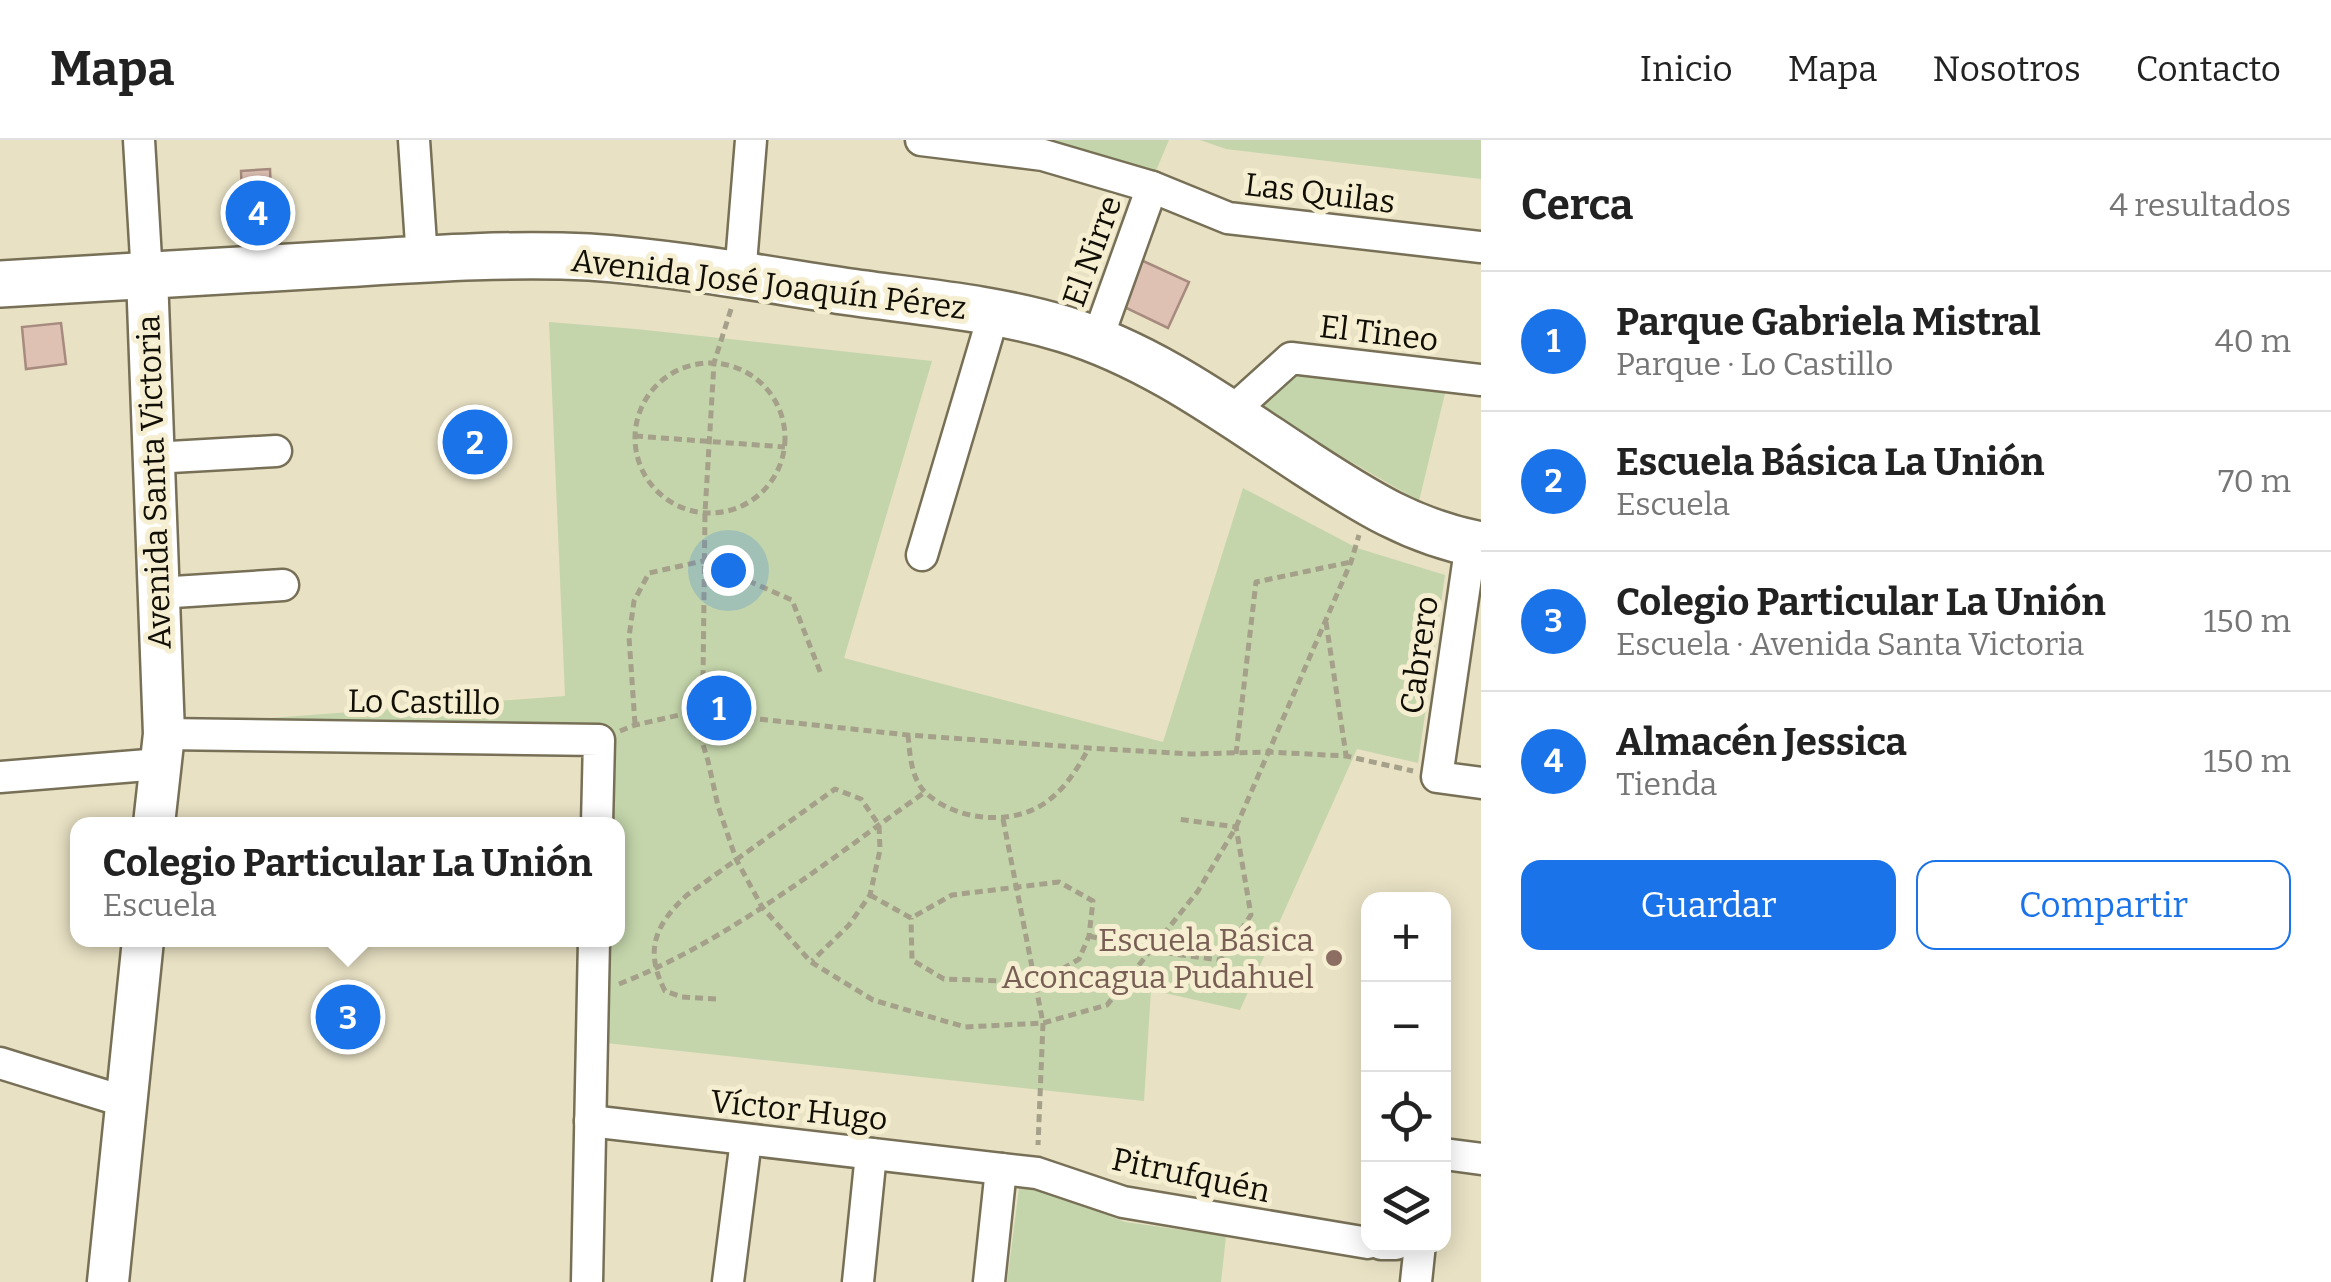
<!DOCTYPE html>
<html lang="es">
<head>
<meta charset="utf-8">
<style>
	:root { --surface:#fff; --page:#f2f2f2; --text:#222; --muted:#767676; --line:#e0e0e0; --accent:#1a73e8 }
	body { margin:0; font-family:Bitter,serif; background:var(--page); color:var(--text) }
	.controls { position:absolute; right:30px; bottom:30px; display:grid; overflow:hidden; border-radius:20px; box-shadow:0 5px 25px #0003 }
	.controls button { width:90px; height:90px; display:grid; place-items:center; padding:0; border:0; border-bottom:2px solid var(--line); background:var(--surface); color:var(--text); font:50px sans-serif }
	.you { position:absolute; left:728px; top:430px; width:35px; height:35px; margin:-25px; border:8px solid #fff; border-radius:50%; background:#1a73e8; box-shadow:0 0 0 15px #1a73e833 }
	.badge { display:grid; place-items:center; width:65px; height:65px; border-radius:50%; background:var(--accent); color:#fff; font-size:32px; font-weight:700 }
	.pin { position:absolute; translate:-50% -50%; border:5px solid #fff; box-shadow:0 2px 10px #0006 }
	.popup { position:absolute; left:70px; top:677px; width:555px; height:130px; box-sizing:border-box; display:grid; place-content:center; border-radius:20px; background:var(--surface); filter:drop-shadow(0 2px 8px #0005); font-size:32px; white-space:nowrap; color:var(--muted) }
	.popup b { font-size:38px; color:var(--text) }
	.popup::after { content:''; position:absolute; left:50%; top:100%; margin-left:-20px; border:20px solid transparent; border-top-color:var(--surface) }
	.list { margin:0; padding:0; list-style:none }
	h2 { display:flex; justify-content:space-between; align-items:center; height:130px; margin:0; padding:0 40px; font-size:42px }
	h2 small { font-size:32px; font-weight:400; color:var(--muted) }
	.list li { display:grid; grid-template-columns:65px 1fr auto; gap:30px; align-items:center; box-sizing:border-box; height:140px; padding:0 40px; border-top:2px solid var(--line) }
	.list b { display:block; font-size:38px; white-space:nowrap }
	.list p { margin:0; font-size:32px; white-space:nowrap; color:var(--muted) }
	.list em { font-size:32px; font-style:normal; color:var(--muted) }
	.actions { display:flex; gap:20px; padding:30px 40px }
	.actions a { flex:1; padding:22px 0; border:2px solid var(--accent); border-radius:20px; text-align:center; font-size:35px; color:var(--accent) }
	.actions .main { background:var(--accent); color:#fff }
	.icon { flex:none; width:55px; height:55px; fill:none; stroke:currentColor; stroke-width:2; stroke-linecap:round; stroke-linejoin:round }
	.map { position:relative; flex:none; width:1481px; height:1142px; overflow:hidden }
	header { display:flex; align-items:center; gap:60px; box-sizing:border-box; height:140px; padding:0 50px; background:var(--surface); border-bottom:2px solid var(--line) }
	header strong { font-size:48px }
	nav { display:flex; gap:55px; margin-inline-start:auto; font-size:35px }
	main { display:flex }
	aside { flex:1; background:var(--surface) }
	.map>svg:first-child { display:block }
</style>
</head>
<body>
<header>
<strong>Mapa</strong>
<nav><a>Inicio</a><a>Mapa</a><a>Nosotros</a><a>Contacto</a></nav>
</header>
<main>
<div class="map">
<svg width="1481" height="1142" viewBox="0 0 1481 1142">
	<rect width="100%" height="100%" fill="#e8e1c4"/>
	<!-- green -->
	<g fill="#c4d5ab">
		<path d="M991,0H1169L1152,40Z"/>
		<path d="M1200,0H1481V39L1226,9Z"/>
		<path d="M549,182L636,189L932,221L844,518L1163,602L1243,348L1357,408L1445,435L1418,623L1357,609L1240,870L1151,850L1144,961L606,903L607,800H618V684H609L610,589L245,584L243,580L565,556Z"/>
		<path d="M1295,221L1448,241L1419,361L1249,263Z"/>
		<path d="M1020,1040L1125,1082L1226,1096L1221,1142H1007Z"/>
	</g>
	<!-- building -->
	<g fill="#dfc1b4" stroke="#a68b7e" stroke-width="2.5">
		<path d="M270,29L272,79L243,80L241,31Z"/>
		<path d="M1141,120L1189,142L1168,188L1120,165Z"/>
		<path d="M61,183L66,224L26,229L22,187Z"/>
	</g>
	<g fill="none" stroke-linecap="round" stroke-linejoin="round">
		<defs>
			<g id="street">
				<path d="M139,0L147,136"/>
				<path d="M414,0L422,119"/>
				<path d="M921,0L1043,15L1152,47L1228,78L1481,107"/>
				<path d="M740,136L751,0"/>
				<path d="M1097,200L1152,47"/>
				<path d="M1229,274L1291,218L1481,240"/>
				<path d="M153,318L276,311"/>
				<path d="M1471,403L1437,637L1481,643"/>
				<path d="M922,415L994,173"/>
				<path d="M158,453L283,445"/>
				<path d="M164,594L599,600L597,684"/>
				<path d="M0,637L160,624"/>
				<path d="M0,923L126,962"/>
				<path d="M590,981L1037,1033L1123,1062L1368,1103"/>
				<path d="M1444,1014L1481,1019"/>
				<path d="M1381,1104H1396"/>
				<path d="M587,1142L594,800"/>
				<path d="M728,1142L746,1000"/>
				<path d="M858,1142L871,1014"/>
				<path d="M989,1142L1001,1029"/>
				<path d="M1416,1142L1420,1104"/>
			</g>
			<g id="secondary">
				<path d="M147,136L164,594L154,684"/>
				<path d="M108,1142L143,800"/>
			</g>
			<path id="primary" d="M0,144C114,137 227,131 341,124C423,119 506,113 589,117C676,123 763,139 850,152C921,162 995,168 1064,189C1153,216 1229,273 1307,324C1364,361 1412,392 1481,405"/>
		</defs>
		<!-- street casing -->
		<use href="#street" stroke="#777057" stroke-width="35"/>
		<!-- secondary casing -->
		<use href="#secondary" stroke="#777057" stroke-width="45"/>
		<!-- primary casing -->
		<use href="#primary" stroke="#777057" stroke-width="50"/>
		<!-- path -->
		<g stroke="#a5a089" stroke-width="5" stroke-dasharray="8 5" stroke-linecap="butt">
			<path d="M731,169L714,223L705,373L703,539L693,572L708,621L718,666L736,719L762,767L811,822L873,860L965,887L1043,883L1107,865L1198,751L1236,687L1351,422L1359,395"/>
			<circle cx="710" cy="298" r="75"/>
			<path d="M635,296L785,307"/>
			<path d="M1326,482L1346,615"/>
			<path d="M635,584L629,497L634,461L649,433L703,421L792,460L821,534"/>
			<path d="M620,591L635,585L693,572L908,595L1089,608L1191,614L1268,612L1346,616L1413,631"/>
			<path d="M908,595C910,615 911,640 927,654C958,681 1011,686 1045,663C1066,648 1077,629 1089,608"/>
			<path d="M1236,614L1256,442L1351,422"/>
			<path d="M1003,679L1043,883L1038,1005"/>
			<path d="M870,755L911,778L952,755L1059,742L1093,761L1089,796L1079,819L1042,841L1035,842L944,839L912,820L911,778"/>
			<path d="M1089,796L1152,811L1220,820L1251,775L1236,687L1177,679"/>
			<path d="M619,844C731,800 827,721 925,652"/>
			<path d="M716,859L682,857L665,851C644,810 655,785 687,755L835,649L861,659L879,685L880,710L870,755L849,785L812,821"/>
		</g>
		<!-- street -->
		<use href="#street" stroke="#fff" stroke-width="30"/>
		<!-- secondary -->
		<use href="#secondary" stroke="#fff" stroke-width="40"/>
		<!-- primary -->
		<use href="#primary" stroke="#fff" stroke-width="45"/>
	</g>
	<!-- markers -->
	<circle fill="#8d6e63" stroke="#f5eed1" stroke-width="4" cx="1334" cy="818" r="10"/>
	<g text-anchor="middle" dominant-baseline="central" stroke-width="10" stroke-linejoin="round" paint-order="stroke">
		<!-- street labels -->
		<g font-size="32" fill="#100e05" stroke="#f5eed1">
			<text transform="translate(1320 53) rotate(7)">Las Quilas</text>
			<text transform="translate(1092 111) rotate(-70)">El Nirre</text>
			<text transform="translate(769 144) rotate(7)">Avenida José Joaquín Pérez</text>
			<text transform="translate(1379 193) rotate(7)">El Tineo</text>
			<text transform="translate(154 342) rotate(-92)">Avenida Santa Victoria</text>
			<text transform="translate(1419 515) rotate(-82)">Cabrero</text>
			<text transform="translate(424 562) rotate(1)">Lo Castillo</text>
			<text transform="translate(799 970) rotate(6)">Víctor Hugo</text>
			<text transform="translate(1191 1035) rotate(12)">Pitrufquén</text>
		</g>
		<!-- education labels -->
		<g font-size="32" fill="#785e54" stroke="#f5eed1" text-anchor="end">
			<text x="1314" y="800">Escuela Básica<tspan x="1314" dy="37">Aconcagua Pudahuel</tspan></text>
		</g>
	</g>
</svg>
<div class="controls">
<button>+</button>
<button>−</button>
<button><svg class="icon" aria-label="locate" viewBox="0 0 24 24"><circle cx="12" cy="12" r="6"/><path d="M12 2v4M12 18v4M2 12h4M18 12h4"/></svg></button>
<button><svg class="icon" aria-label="layers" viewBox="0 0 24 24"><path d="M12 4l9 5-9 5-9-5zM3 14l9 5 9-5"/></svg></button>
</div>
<div class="you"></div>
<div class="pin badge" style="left:719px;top:568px">1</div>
<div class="pin badge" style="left:475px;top:302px">2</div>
<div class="pin badge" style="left:348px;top:877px">3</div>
<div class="popup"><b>Colegio Particular La Unión</b>Escuela</div>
<div class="pin badge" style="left:258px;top:73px">4</div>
</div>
<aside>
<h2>Cerca<small>4 resultados</small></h2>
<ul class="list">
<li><span class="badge">1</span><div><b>Parque Gabriela Mistral</b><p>Parque · Lo Castillo</p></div><em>40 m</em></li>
<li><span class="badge">2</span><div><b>Escuela Básica La Unión</b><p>Escuela</p></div><em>70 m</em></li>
<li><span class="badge">3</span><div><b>Colegio Particular La Unión</b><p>Escuela · Avenida Santa Victoria</p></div><em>150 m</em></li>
<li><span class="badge">4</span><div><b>Almacén Jessica</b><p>Tienda</p></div><em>150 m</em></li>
</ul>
<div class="actions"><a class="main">Guardar</a><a>Compartir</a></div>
</aside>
</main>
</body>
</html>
